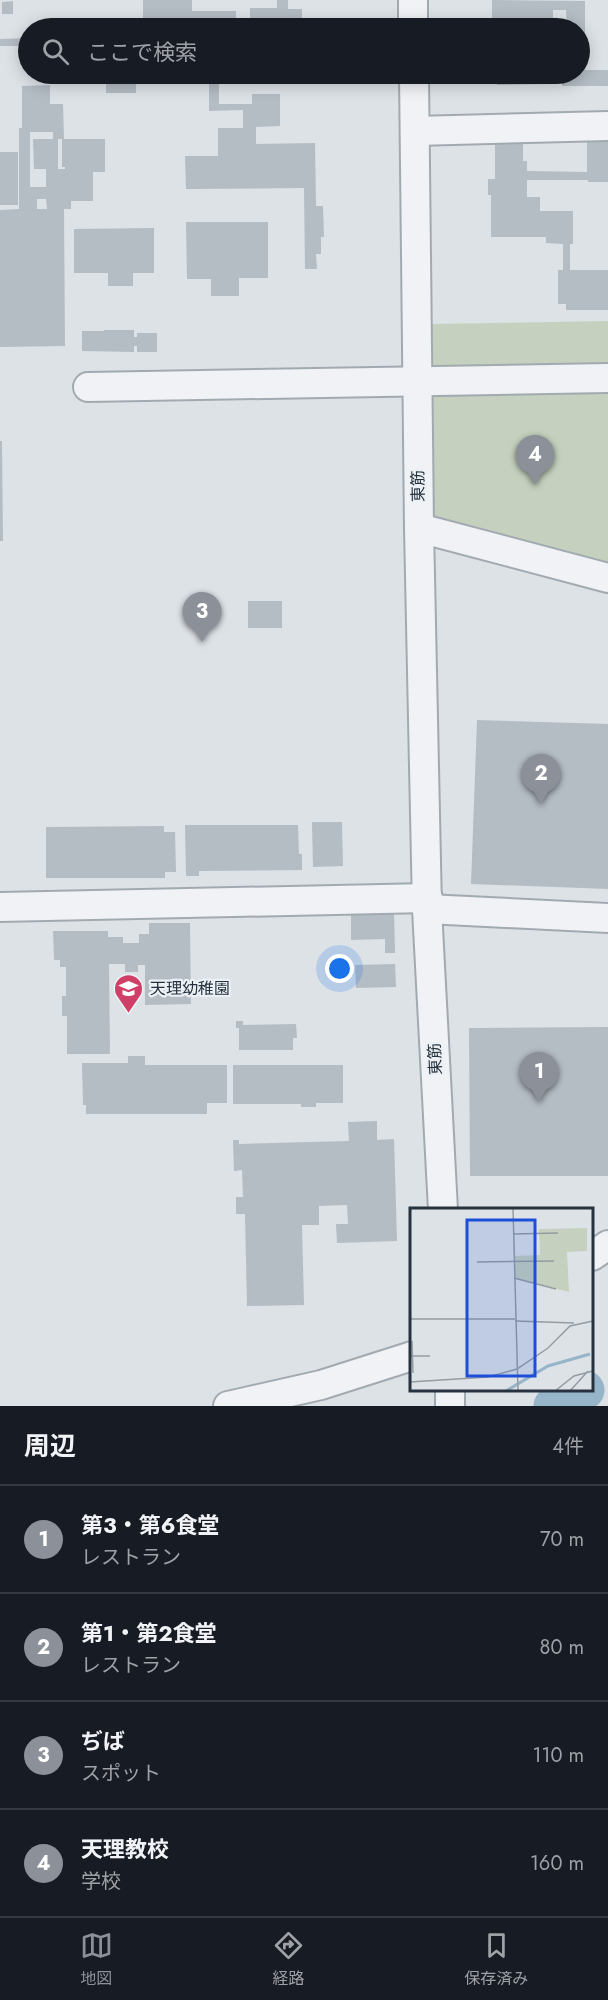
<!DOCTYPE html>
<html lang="ja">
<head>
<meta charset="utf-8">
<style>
	:root { --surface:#171b24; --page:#20242c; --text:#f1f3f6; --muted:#9ea1a6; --line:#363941; --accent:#8c9099 }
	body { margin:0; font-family:Jost,"Noto Sans JP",sans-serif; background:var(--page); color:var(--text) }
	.you { position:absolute; left:340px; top:969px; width:21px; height:21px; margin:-15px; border:4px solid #fff; border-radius:50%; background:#1a73e8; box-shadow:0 0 0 9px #1a73e833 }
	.badge { display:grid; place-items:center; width:39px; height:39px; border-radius:50%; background:var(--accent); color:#fff; font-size:20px; font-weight:700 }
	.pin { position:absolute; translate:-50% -50px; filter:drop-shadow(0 2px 3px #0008) }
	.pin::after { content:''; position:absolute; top:32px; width:21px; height:18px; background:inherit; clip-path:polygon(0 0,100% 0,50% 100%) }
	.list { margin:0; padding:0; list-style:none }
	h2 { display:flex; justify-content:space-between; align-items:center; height:78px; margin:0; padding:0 24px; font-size:26px }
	h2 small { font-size:20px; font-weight:400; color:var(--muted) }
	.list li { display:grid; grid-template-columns:39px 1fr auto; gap:18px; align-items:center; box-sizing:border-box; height:108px; padding:0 24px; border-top:2px solid var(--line) }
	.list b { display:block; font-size:22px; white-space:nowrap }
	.list p { margin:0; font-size:20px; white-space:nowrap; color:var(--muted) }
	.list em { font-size:20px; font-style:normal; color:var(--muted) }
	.icon { flex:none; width:33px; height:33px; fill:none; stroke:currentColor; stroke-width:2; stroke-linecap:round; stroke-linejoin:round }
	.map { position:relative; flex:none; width:608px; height:1406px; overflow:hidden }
	.search { position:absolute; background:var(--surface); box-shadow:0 3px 15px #0003; left:18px; right:18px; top:18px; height:66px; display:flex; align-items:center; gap:15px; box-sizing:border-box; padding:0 21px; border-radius:33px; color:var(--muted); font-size:22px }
	.sheet { height:510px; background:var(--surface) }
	nav { display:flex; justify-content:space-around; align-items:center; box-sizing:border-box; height:84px; border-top:2px solid var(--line); background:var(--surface); font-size:16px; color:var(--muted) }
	nav a { display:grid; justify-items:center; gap:3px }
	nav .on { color:var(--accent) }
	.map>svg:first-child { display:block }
</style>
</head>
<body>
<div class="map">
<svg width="608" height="1406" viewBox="0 0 608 1406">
	<rect width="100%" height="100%" fill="#dde2e7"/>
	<!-- green -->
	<path fill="#c5d1be" d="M608,321V571L433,525L431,324Z"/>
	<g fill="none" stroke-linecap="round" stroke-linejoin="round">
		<!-- river -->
		<path stroke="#97b5c8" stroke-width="39" d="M553,1406L585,1390"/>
	</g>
	<!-- building -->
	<g fill="#b4bcc4" fill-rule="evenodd">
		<path d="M143,0H192V11H236V28H143Z"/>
		<path d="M277,0H288V9H302V19H306V28H264V24H250V8H277Z"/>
		<path d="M492,0L585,1V37H580V28H567L566,10H553V28H496V22L492,23Z"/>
		<path d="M13,1V14H2V2Z"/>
		<rect x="61" y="22" width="34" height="6"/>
		<path d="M28,38V46H0V39Z"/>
		<path d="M580,70H608V86H562V81H558V74H580Z"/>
		<path d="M86,74H132V84H136V93H106V84H87Z"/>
		<path d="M209,74H219V104H252V94H280V126L256,127V144L315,143L316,206H323L324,237H321V254H316L317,269H305L304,188L186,189L185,156H218V128H243V110L209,111Z"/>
		<path d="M497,74H554V84L497,85Z"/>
		<path d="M50,85V104H63L64,139H105V172H93V201H71V209H64L65,346L0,347V210L19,209V128H22V86ZM30,132H53V139H33L34,169H46V187H30ZM58,139H64H62V167H65V169H58ZM37,199H46L47,209H37Z"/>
		<path d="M587,134L608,135V182H588V180H527V197H540V211H573V244H570V270H608V310H566V304H558V270H563V244L546,243V237H491V195H488V179H495V137L523,138V161H527V171L587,172Z"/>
		<rect x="0" y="152" width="18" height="53"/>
		<path d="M186,222H268V278H239V296H211V279H187Z"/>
		<path d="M154,228V273H133V286H108V273H74V229Z"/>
		<path d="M104,330H134V337H137V333H157V352H137V346H134V352L82,351V331H104Z"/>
		<path d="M0,441H2L3,541H0Z"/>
		<rect x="248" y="601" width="34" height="27"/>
		<path d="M477,720L608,724V889L471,884Z"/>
		<path d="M312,822H342L343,866L313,867Z"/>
		<path d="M185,825H298L299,854H302V870L199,871V876H186Z"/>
		<path d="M164,826V832H175L176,872H165V878H46V827Z"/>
		<path d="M394,912L395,953H385V939L351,940V913Z"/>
		<path d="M149,923H190L191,1004L145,1005V965H138V972H125V964H109L110,1054H67V1016H62V996H66V967H60V960H54L53,931H108V937H123V943H139V934H149Z"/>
		<path d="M395,964L396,987L356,988L355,965Z"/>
		<path d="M236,1021H243V1025L296,1024L297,1038H293V1050H239V1028H236Z"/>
		<path d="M608,1027V1176H470L469,1028Z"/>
		<path d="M128,1056H145V1065H227V1103H207V1114H86V1105H83L82,1063H128Z"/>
		<path d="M233,1065H343V1103H316V1107H301V1104H233Z"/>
		<path d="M377,1121V1140L394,1139L397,1241L337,1243L336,1224H348L347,1205L319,1206V1225H302L304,1305L247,1306L245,1214H236V1197H243L242,1170L234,1171L233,1140H239V1144L349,1141L348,1122Z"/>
	</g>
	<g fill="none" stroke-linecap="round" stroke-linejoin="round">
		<defs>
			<g id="minor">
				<path d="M413,0V28"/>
				<path d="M414,74L419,528L427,909L443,1210"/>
				<path d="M415,131L608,126"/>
				<path d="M88,387L608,378"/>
				<path d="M419,528L608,578"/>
				<path d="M0,907L428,898"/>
				<path d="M427,909L608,918"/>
				<path d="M592,1256L608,1245"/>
				<path d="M450,1390V1406"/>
				<path d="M228,1406L321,1385L412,1356"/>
			</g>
		</defs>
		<!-- minor casing -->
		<use href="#minor" stroke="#a2aab1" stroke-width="32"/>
		<!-- minor -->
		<use href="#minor" stroke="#f0f2f5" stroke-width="28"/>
	</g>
	<!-- icons -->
	<defs>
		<symbol id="school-pin" viewBox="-11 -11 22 30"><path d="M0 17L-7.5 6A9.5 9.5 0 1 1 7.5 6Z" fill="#cf3f67" stroke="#ecf1f5"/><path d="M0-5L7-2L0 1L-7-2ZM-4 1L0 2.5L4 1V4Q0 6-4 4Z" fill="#fff"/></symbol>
	</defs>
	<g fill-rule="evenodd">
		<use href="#school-pin" x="112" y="972" width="33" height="45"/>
	</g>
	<g text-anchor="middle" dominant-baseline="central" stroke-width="4.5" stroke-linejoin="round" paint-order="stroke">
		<!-- street labels -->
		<g font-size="16" fill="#26323e" stroke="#ecf1f5">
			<text transform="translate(418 486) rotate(-91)">東筋</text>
			<text transform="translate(435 1059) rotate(-93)">東筋</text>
		</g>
		<!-- poi labels -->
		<g font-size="16" fill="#26323e" stroke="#ecf1f5" text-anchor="start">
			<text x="150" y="988">天理幼稚園</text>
		</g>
	</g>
	<!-- overview -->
	<g transform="translate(410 1208)">
		<rect width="183" height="183" fill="#dde2e7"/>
		<path d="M177,20V43L157,44L159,84L105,70V48L130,47L129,21Z" fill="#c5d1be"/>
		<path fill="none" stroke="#97b5c8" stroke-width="3" d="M96,183L138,158L180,146"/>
		<path fill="none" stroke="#949ca3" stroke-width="1.5" d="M103,0L108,183M104,26L148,25M67,54L144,53M104,70L146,81M0,111H105M105,113L164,115M2,133L3,165M1,148H20M0,174L78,169L107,161L138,140L160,118L183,113M145,183L164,168L183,163M160,183L178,163"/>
		<path fill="#1d4ed8" fill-opacity="0.15" stroke="#1d4ed8" stroke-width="3" d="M57,12H125V168H57Z"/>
		<rect width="183" height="183" fill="none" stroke="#26323e" stroke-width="3"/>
	</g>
</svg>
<div class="you"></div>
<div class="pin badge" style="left:539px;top:1102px">1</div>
<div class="pin badge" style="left:541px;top:804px">2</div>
<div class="pin badge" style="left:202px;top:642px">3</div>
<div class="pin badge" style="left:535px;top:485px">4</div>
<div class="search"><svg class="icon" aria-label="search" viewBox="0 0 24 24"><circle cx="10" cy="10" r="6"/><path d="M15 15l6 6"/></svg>ここで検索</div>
</div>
<section class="sheet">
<h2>周辺<small>4件</small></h2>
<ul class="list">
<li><span class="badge">1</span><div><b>第3・第6食堂</b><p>レストラン</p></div><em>70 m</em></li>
<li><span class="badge">2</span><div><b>第1・第2食堂</b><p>レストラン</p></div><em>80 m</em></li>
<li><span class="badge">3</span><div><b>ぢば</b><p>スポット</p></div><em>110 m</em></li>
<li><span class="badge">4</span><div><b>天理教校</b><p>学校</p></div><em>160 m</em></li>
</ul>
</section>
<nav>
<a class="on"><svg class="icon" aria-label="map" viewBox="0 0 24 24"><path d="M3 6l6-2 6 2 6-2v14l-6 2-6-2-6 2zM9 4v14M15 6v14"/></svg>地図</a>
<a><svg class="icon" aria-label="directions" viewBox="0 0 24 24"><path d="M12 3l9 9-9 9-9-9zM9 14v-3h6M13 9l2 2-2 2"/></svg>経路</a>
<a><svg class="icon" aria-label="saved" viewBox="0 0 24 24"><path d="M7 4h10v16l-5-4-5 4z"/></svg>保存済み</a>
</nav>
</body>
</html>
